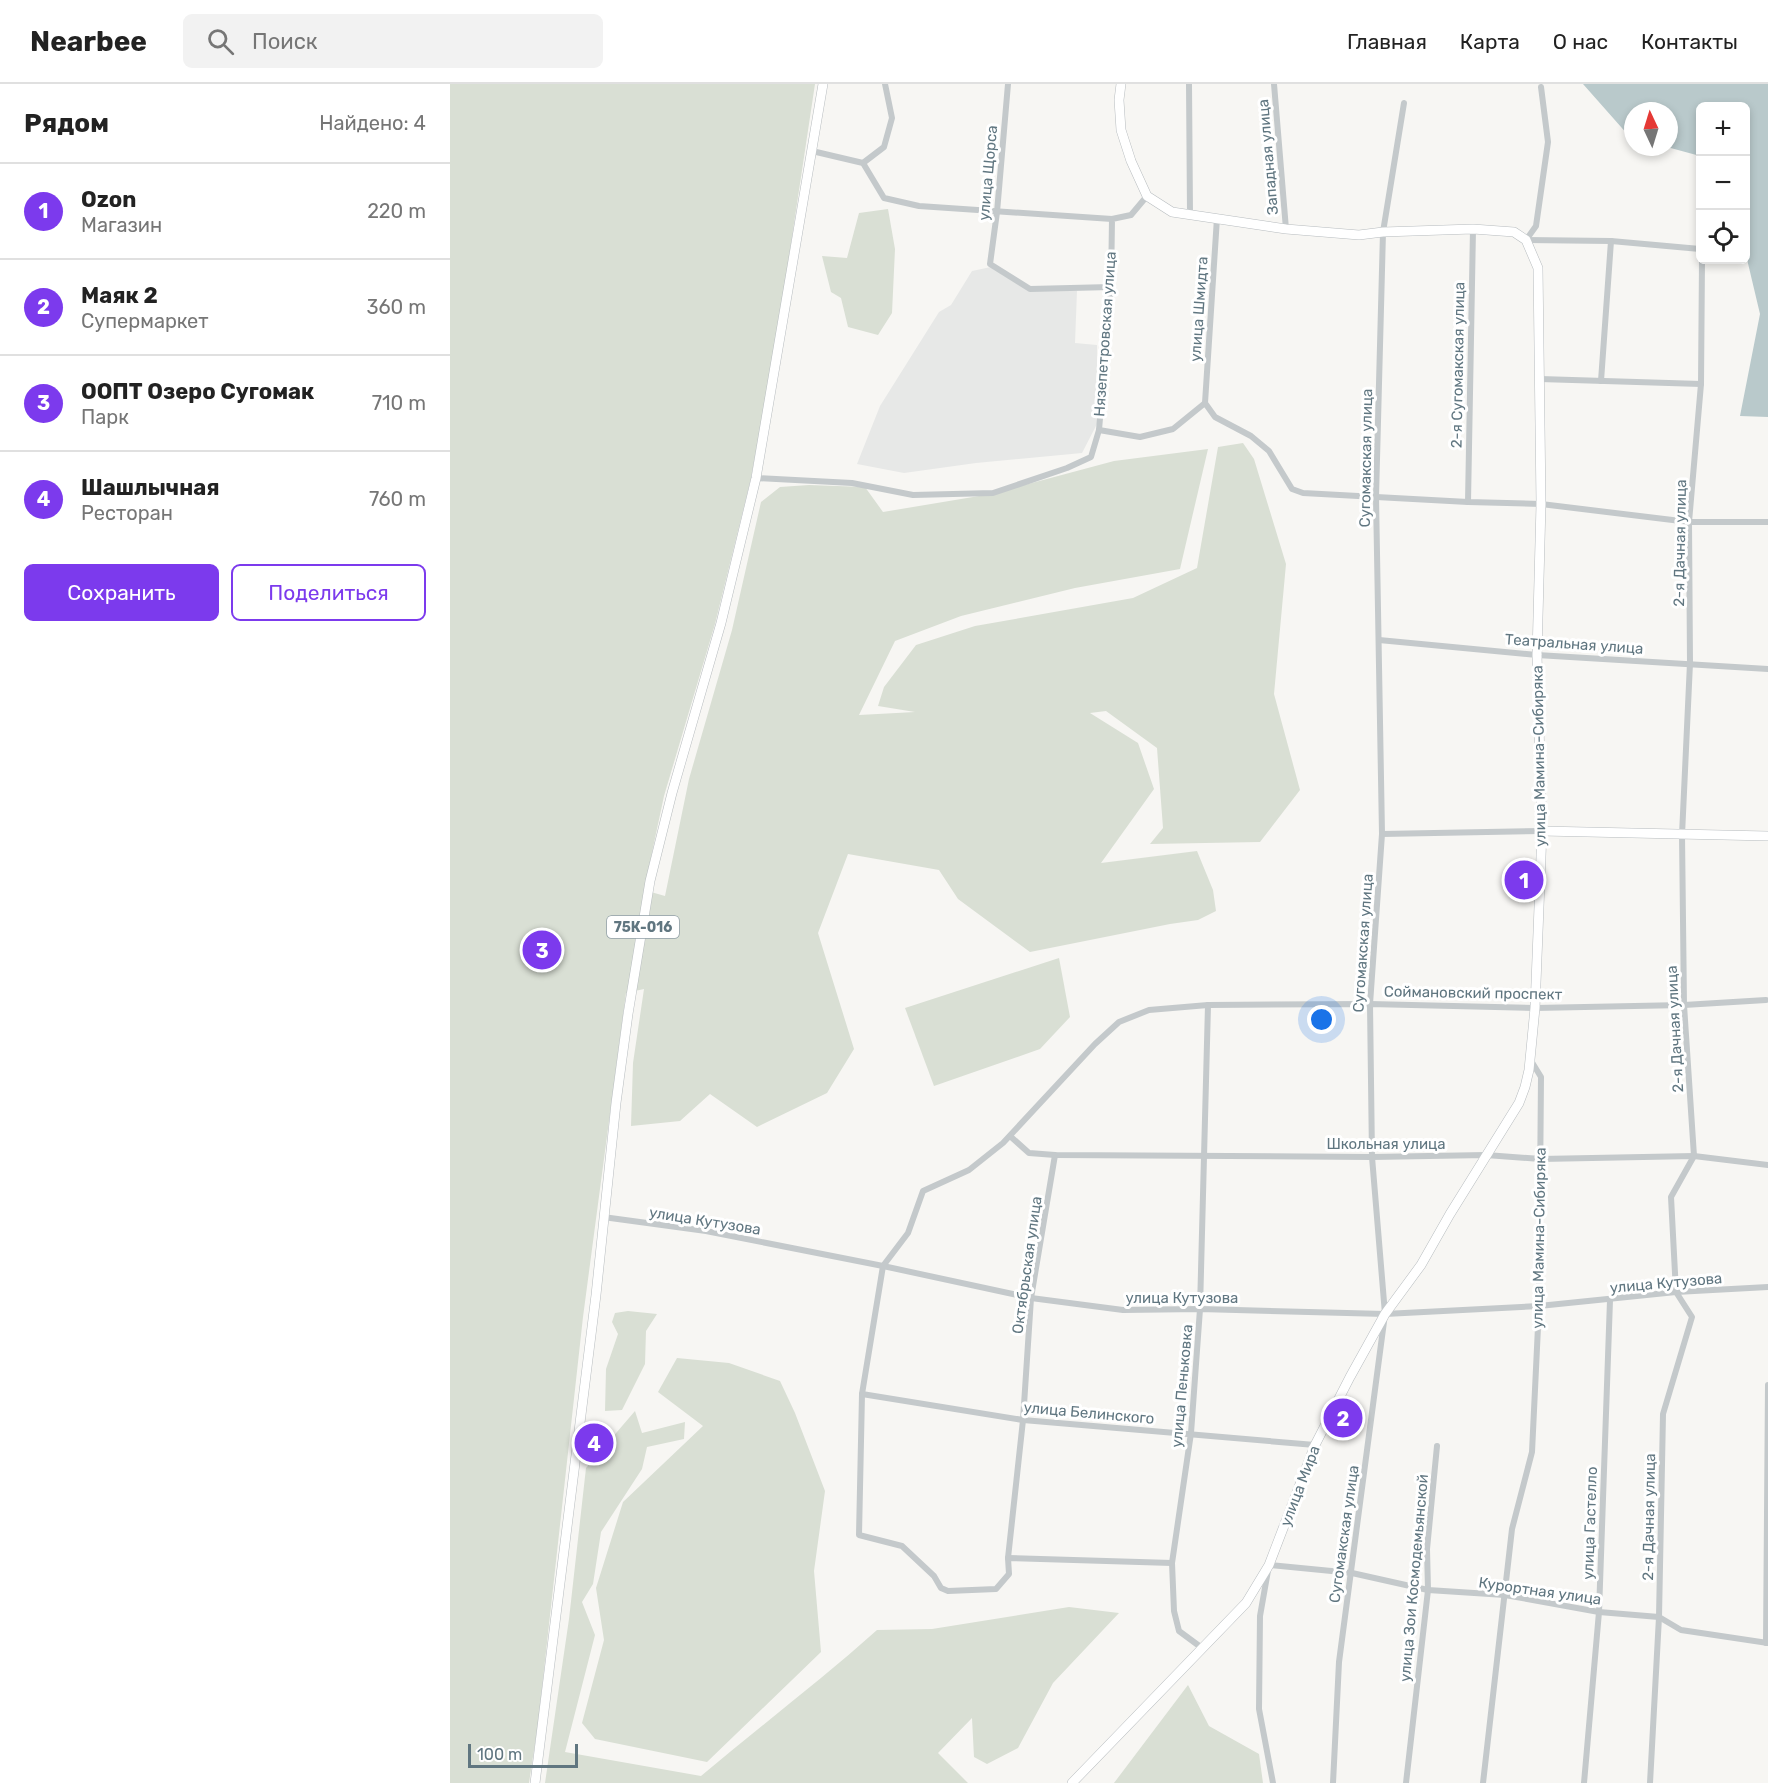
<!DOCTYPE html>
<html lang="ru">
<head>
<meta charset="utf-8">
<style>
	:root { --surface:#fff; --page:#f2f2f2; --text:#222; --muted:#767676; --line:#e0e0e0; --accent:#7c3aed }
	body { margin:0; font-family:Rubik,sans-serif; background:var(--page); color:var(--text) }
	.controls { position:absolute; right:18px; top:18px; display:grid; overflow:hidden; border-radius:9px; box-shadow:0 3px 9px #0003 }
	.controls button { width:54px; height:54px; display:grid; place-items:center; padding:0; border:0; border-bottom:2px solid var(--line); background:var(--surface); color:var(--text); font:30px sans-serif }
	.compass { position:absolute; left:1174px; top:18px; width:54px; height:54px; border-radius:50%; background:var(--surface); box-shadow:0 3px 9px #0003; rotate:356deg }
	.scale { position:absolute; left:18px; bottom:15px; width:110px; box-sizing:border-box; padding-left:6px; border:3px solid #607680; border-top:0; font-size:16px; line-height:21px; white-space:nowrap; color:#607680; -webkit-text-stroke:4px #fff; paint-order:stroke }
	.you { position:absolute; left:872px; top:936px; width:21px; height:21px; margin:-15px; border:4px solid #fff; border-radius:50%; background:#1a73e8; box-shadow:0 0 0 9px #1a73e833 }
	.badge { display:grid; place-items:center; width:39px; height:39px; border-radius:50%; background:var(--accent); color:#fff; font-size:20px; font-weight:700 }
	.pin { position:absolute; translate:-50% -50%; border:3px solid #fff; box-shadow:0 2px 6px #0006 }
	.list { margin:0; padding:0; list-style:none }
	h2 { display:flex; justify-content:space-between; align-items:center; height:78px; margin:0; padding:0 24px; font-size:26px }
	h2 small { font-size:20px; font-weight:400; color:var(--muted) }
	.list li { display:grid; grid-template-columns:39px 1fr auto; gap:18px; align-items:center; box-sizing:border-box; height:96px; padding:0 24px; border-top:2px solid var(--line) }
	.list b { display:block; font-size:22px; white-space:nowrap }
	.list p { margin:0; font-size:20px; white-space:nowrap; color:var(--muted) }
	.list em { font-size:20px; font-style:normal; color:var(--muted) }
	.actions { display:flex; gap:12px; padding:18px 24px }
	.actions a { flex:1; padding:14px 0; border:2px solid var(--accent); border-radius:9px; text-align:center; font-size:21px; color:var(--accent) }
	.actions .main { background:var(--accent); color:#fff }
	.icon { flex:none; width:33px; height:33px; fill:none; stroke:currentColor; stroke-width:2; stroke-linecap:round; stroke-linejoin:round }
	.map { position:relative; flex:none; width:1318px; height:1699px; overflow:hidden }
	header { display:flex; align-items:center; gap:36px; box-sizing:border-box; height:84px; padding:0 30px; background:var(--surface); border-bottom:2px solid var(--line) }
	header strong { font-size:28px }
	nav { display:flex; gap:33px; margin-inline-start:auto; font-size:21px }
	.search { width:420px; height:54px; background:var(--page); display:flex; align-items:center; gap:15px; box-sizing:border-box; padding:0 21px; border-radius:9px; color:var(--muted); font-size:22px }
	main { display:flex }
	aside { flex:1; background:var(--surface) }
	.map>svg:first-child { display:block }
</style>
</head>
<body>
<header>
<strong>Nearbee</strong>
<div class="search"><svg class="icon" aria-label="search" viewBox="0 0 24 24"><circle cx="10" cy="10" r="6"/><path d="M15 15l6 6"/></svg>Поиск</div>
<nav><a>Главная</a><a>Карта</a><a>О нас</a><a>Контакты</a></nav>
</header>
<main>
<aside>
<h2>Рядом<small>Найдено: 4</small></h2>
<ul class="list">
<li><span class="badge">1</span><div><b>Ozon</b><p>Магазин</p></div><em>220 m</em></li>
<li><span class="badge">2</span><div><b>Маяк 2</b><p>Супермаркет</p></div><em>360 m</em></li>
<li><span class="badge">3</span><div><b>ООПТ Озеро Сугомак</b><p>Парк</p></div><em>710 m</em></li>
<li><span class="badge">4</span><div><b>Шашлычная</b><p>Ресторан</p></div><em>760 m</em></li>
</ul>
<div class="actions"><a class="main">Сохранить</a><a>Поделиться</a></div>
</aside>
<div class="map">
<svg width="1318" height="1699" viewBox="0 0 1318 1699">
	<rect width="100%" height="100%" fill="#f7f6f3"/>
	<!-- built -->
	<path fill="#e7e8e7" d="M541,183L577,206L627,207L625,259L647,261V340L632,369L526,379L454,389L407,380L430,322L489,228L501,221L522,187Z"/>
	<!-- green -->
	<g fill="#d9dfd4">
		<path d="M0,0H365L326,259L301,394L265,540L214,712L194,806L215,812L239,695L282,546L311,418L330,403L359,401L415,403L433,428L541,410L664,377L758,365L730,485L625,504L511,532L445,557L409,631L465,628L428,622L434,603L466,561L525,542L683,514L747,484L768,363L793,359L804,375L836,480L824,610L850,706L810,758L700,760L713,744L707,664L656,627L640,629L688,659L704,705L651,779L747,767L763,806L766,827L748,836L720,840L580,868L508,815L489,786L398,770L368,849L404,965L377,1009L307,1043L260,1010L230,1037L181,1042L183,979L194,905L176,909L133,1233L88,1640L79,1699H0Z"/>
		<path d="M438,125L445,165L442,229L428,251L398,243L391,214L381,208L372,172L397,174L409,129Z"/>
		<path d="M609,874L620,933L590,965L484,1002L455,924Z"/>
		<path d="M178,1227L207,1230L196,1247L195,1280L172,1326L155,1327L156,1285L168,1250L162,1238L165,1229Z"/>
		<path d="M227,1274L279,1279L330,1297L345,1329L375,1407L364,1487L371,1568L257,1678L145,1655L132,1639L154,1556L146,1504L173,1418L253,1342L208,1308Z"/>
		<path d="M185,1327L192,1349L235,1338L234,1355L197,1363L192,1385L151,1448L143,1500L132,1518L145,1551L115,1668L251,1692C309,1643 370,1597 427,1546L482,1545L619,1523L669,1529L603,1599L568,1664L537,1680L524,1673L522,1634L488,1669L518,1699H95L119,1535L136,1384Z"/>
		<path d="M738,1601L759,1642L809,1670L813,1699H664Z"/>
	</g>
	<!-- water -->
	<path fill="#b9c9cb" d="M1133,0H1318V333L1290,332L1310,230L1296,171V22H1250V72L1217,63H1219V27H1183V54L1179,52Z"/>
	<g fill="none" stroke-linecap="round" stroke-linejoin="round">
		<defs>
			<g id="primary">
				<path d="M1092,747L1318,752"/>
				<path d="M85,1699L146,1211L166,1019L178,930L200,797L222,709L271,539L306,394L373,0"/>
				<path d="M622,1699L796,1519L819,1481L865,1361L900,1293L935,1230L971,1181L1000,1130L1069,1019L1075,1003L1079,986L1085,924L1092,747L1087,571L1091,420L1088,184L1076,156L1064,148L1023,145L933,148L909,151L836,145L722,128L697,112L681,77L671,46L669,16L671,0"/>
			</g>
		</defs>
		<!-- primary casing -->
		<use href="#primary" stroke="#b7bcbf" stroke-width="10"/>
		<!-- minor -->
		<g stroke="#c4c9cb" stroke-width="6">
			<path d="M558,0L547,128L540,180L580,205L661,203"/>
			<path d="M739,0L740,129"/>
			<path d="M824,0L836,145"/>
			<path d="M362,67L413,79L434,114L469,122L662,135"/>
			<path d="M413,79L434,63L442,34L435,0"/>
			<path d="M1076,156L1161,157L1250,165"/>
			<path d="M1076,156L1086,142L1098,58L1091,3"/>
			<path d="M1090,295L1251,300"/>
			<path d="M1151,297L1161,157"/>
			<path d="M755,319L767,134"/>
			<path d="M649,346L661,203L662,135L681,131L697,112"/>
			<path d="M306,394L402,399L463,411L543,409L617,384L641,373L649,346L690,353L723,345L755,319L765,333L801,352L819,367L842,405L853,409L1018,418L1091,420L1239,438H1318"/>
			<path d="M1018,418L1023,145"/>
			<path d="M929,556L1087,571L1318,585"/>
			<path d="M932,750L1092,747"/>
			<path d="M560,1052L579,1069L605,1071L922,1073L1036,1071L1091,1075L1244,1072L1318,1081"/>
			<path d="M153,1133L256,1147L433,1182L581,1214L673,1226L750,1225L935,1230L1089,1222L1226,1208L1318,1203"/>
			<path d="M412,1310L573,1336L865,1361"/>
			<path d="M558,1474L573,1336L581,1214L605,1071"/>
			<path d="M722,1479L558,1474L559,1490L546,1505L498,1507L491,1504L484,1492L452,1462L409,1451L412,1310L433,1182L458,1149L473,1107L519,1086L553,1059L645,960L669,938L699,926L758,921L920,920L1085,924L1234,921L1316,916"/>
			<path d="M1316,1559L1318,1301"/>
			<path d="M752,1564L729,1547L724,1527L722,1479L741,1349L750,1225L758,921"/>
			<path d="M823,1699L809,1625L810,1532L819,1481L902,1489L978,1506L1055,1511L1149,1528L1209,1533L1231,1546L1318,1559"/>
			<path d="M883,1699L889,1578L935,1230L922,1073L920,920L932,750L926,413L933,148L954,19"/>
			<path d="M956,1699L978,1506L977,1465L987,1362"/>
			<path d="M1033,1699L1062,1445L1082,1368L1089,1222L1091,993L1080,975"/>
			<path d="M1134,1699L1149,1528L1160,1216"/>
			<path d="M1200,1699L1209,1533L1213,1330L1242,1233L1226,1208L1221,1113L1244,1072L1234,921L1232,751L1240,579L1239,438L1251,300L1252,176"/>
		</g>
		<!-- primary -->
		<use href="#primary" stroke="#fff" stroke-width="9"/>
	</g>
	<g text-anchor="middle" dominant-baseline="central" stroke-width="6" stroke-linejoin="round" paint-order="stroke">
		<!-- shield labels -->
		<rect fill="#fff" stroke="#909fa6" stroke-width="1.5" x="157" y="832" width="72" height="22" rx="4.5"/>
		<g font-size="14" font-weight="bold" fill="#607680">
			<text x="193" y="843">75К-016</text>
		</g>
		<!-- street labels -->
		<g font-size="15" fill="#607680" stroke="#fff">
			<text transform="translate(818 73) rotate(-95)">Западная улица</text>
			<text transform="translate(538 89) rotate(-85)">улица Щорса</text>
			<text transform="translate(749 225) rotate(-86)">улица Шмидта</text>
			<text transform="translate(655 250) rotate(-86)">Нязепетровская улица</text>
			<text transform="translate(1008 281) rotate(-89)">2-я Сугомакская улица</text>
			<text transform="translate(916 374) rotate(-89)">Сугомакская улица</text>
			<text transform="translate(1230 459) rotate(-89)">2-я Дачная улица</text>
			<text transform="translate(1124 560) rotate(4)">Театральная улица</text>
			<text transform="translate(1089 672) rotate(-91)">улица Мамина-Сибиряка</text>
			<text transform="translate(913 859) rotate(-86)">Сугомакская улица</text>
			<text transform="translate(1023 909) rotate(1)">Соймановский проспект</text>
			<text transform="translate(1225 945) rotate(-93)">2-я Дачная улица</text>
			<text x="936" y="1060">Школьная улица</text>
			<text transform="translate(255 1137) rotate(9)">улица Кутузова</text>
			<text transform="translate(1089 1154) rotate(-89)">улица Мамина-Сибиряка</text>
			<text transform="translate(577 1181) rotate(-82)">Октябрьская улица</text>
			<text transform="translate(1216 1199) rotate(-5)">улица Кутузова</text>
			<text x="732" y="1214">улица Кутузова</text>
			<text transform="translate(732 1302) rotate(-85)">улица Пеньковка</text>
			<text transform="translate(639 1329) rotate(5)">улица Белинского</text>
			<text transform="translate(850 1402) rotate(-69)">улица Мира</text>
			<text transform="translate(1199 1433) rotate(-89)">2-я Дачная улица</text>
			<text transform="translate(1140 1439) rotate(-88)">улица Гастелло</text>
			<text transform="translate(894 1450) rotate(-82)">Сугомакская улица</text>
			<text transform="translate(964 1494) rotate(-85)">улица Зои Космодемьянской</text>
			<text transform="translate(1090 1507) rotate(8)">Курортная улица</text>
		</g>
	</g>
</svg>
<div class="controls">
<button>+</button>
<button>−</button>
<button><svg class="icon" aria-label="locate" viewBox="0 0 24 24"><circle cx="12" cy="12" r="6"/><path d="M12 2v4M12 18v4M2 12h4M18 12h4"/></svg></button>
</div>
<svg class="compass" viewBox="-18 -18 36 36"><path d="M0-13l5 13h-10z" fill="#e53935"/><path d="M0 13l5-13h-10z" fill="#767676"/></svg>
<div class="scale">100 m</div>
<div class="you"></div>
<div class="pin badge" style="left:1074px;top:796px">1</div>
<div class="pin badge" style="left:893px;top:1334px">2</div>
<div class="pin badge" style="left:92px;top:866px">3</div>
<div class="pin badge" style="left:144px;top:1359px">4</div>
</div>
</main>
</body>
</html>
